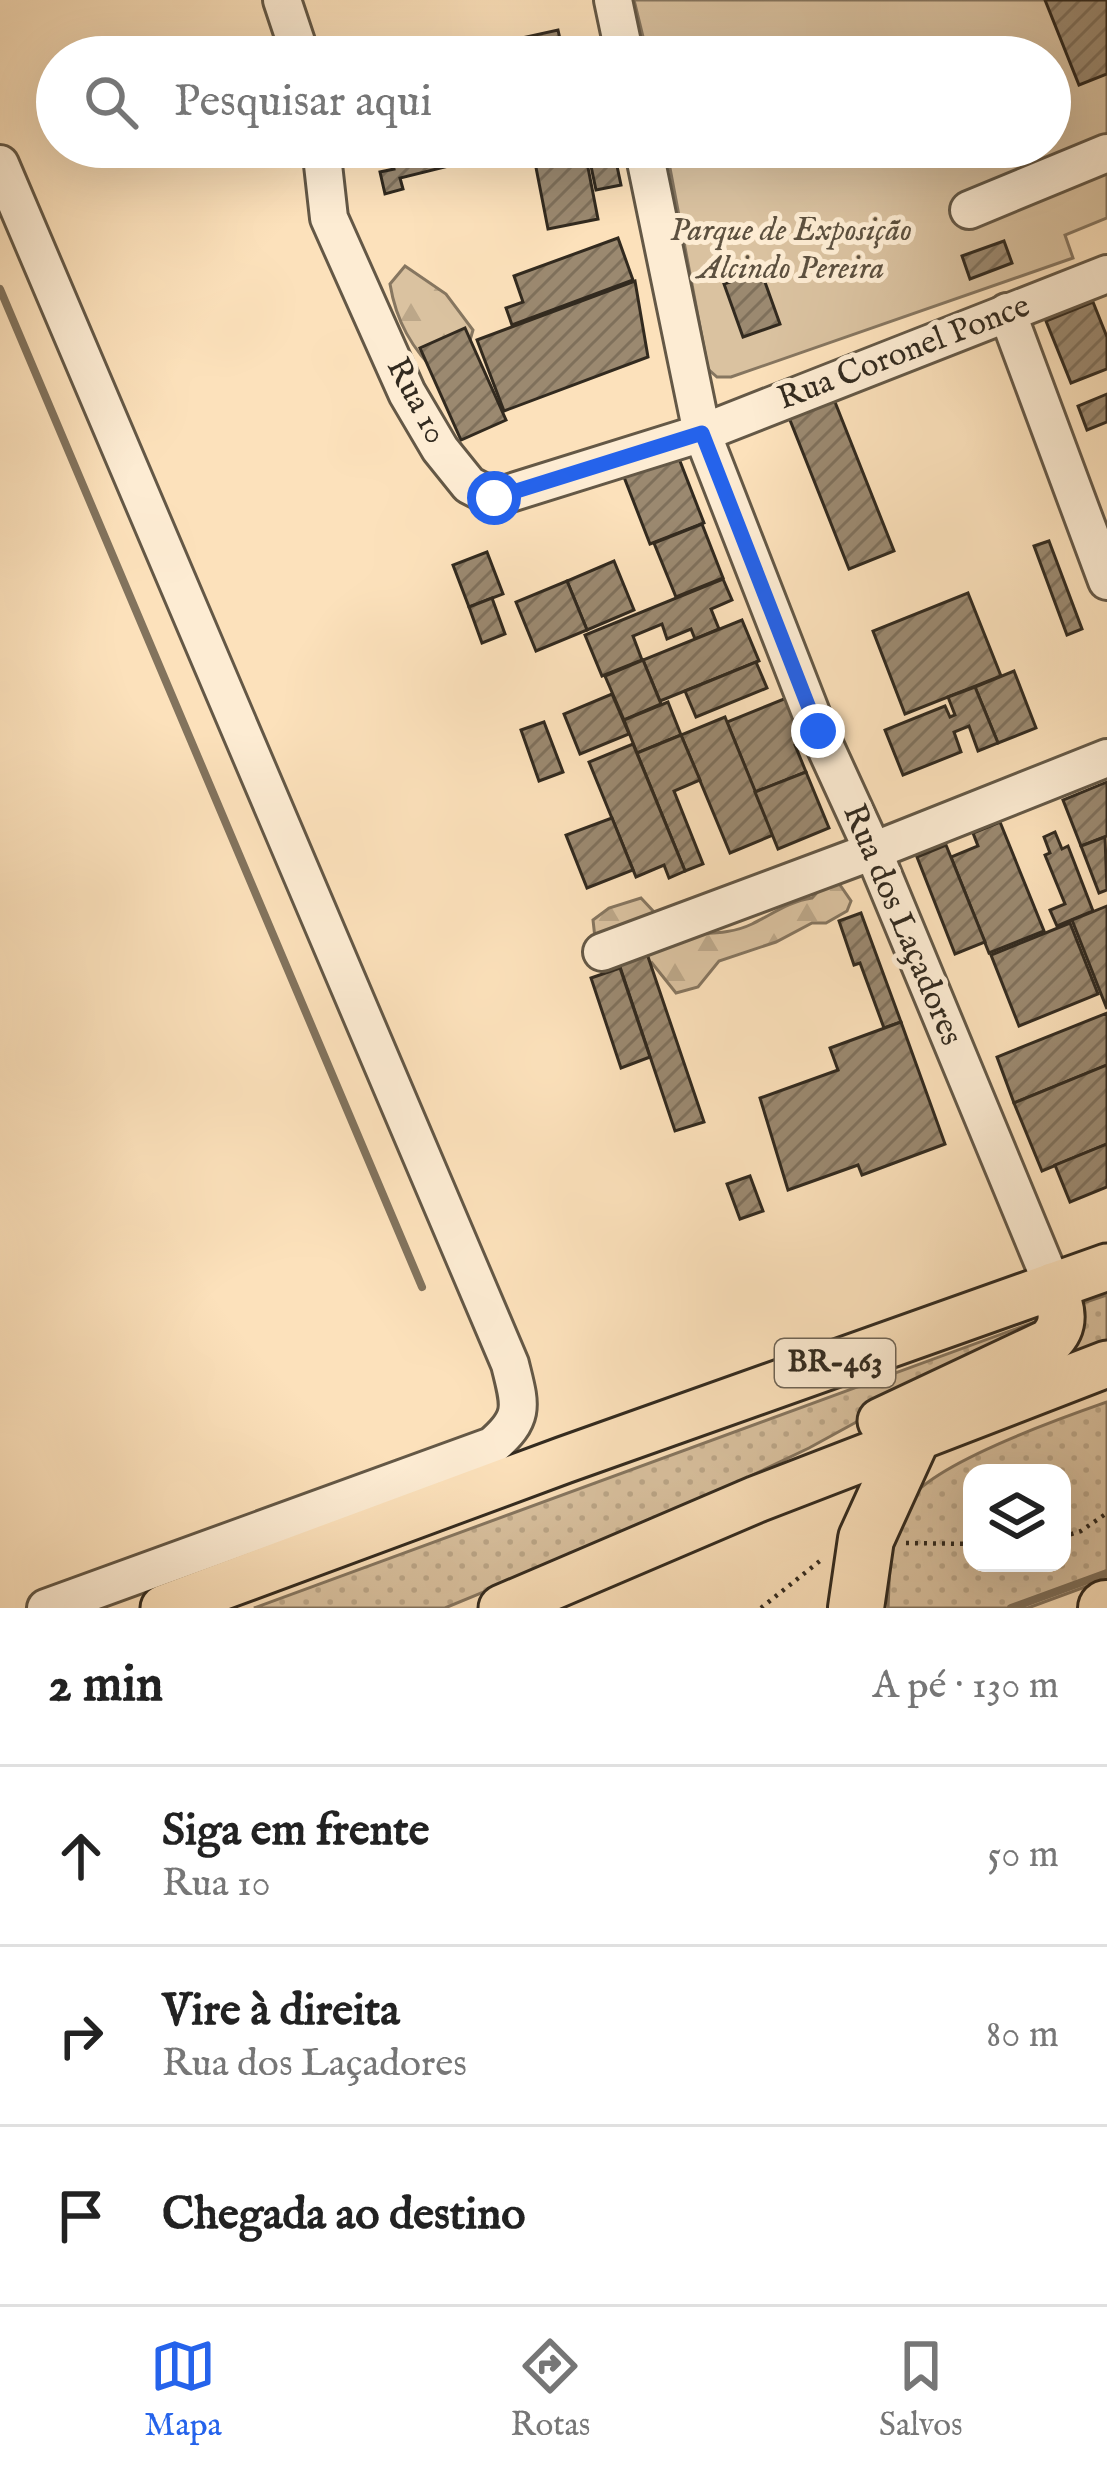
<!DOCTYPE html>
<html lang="pt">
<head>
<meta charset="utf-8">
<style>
	:root { --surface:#fff; --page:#f6f6f6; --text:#222; --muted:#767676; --line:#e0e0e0; --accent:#2563eb }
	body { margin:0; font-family:"IM FELL English",serif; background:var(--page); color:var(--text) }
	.controls { position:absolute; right:36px; bottom:36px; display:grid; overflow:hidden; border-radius:24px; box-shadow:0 12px 48px #0002 }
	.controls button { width:108px; height:108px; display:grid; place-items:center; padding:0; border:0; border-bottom:3px solid var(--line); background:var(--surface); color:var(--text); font:60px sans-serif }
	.stop { position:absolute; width:36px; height:36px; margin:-27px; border:9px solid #2563eb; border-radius:50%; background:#fff }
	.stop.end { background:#2563eb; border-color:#fff; box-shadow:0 3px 12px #0008 }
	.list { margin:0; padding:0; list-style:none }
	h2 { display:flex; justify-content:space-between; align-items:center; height:156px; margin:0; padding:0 48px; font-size:51px }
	h2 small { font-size:39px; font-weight:400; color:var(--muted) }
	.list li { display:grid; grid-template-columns:78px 1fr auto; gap:36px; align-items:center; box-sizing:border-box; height:180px; padding:0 48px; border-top:3px solid var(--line) }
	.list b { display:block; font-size:45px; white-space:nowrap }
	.list p { margin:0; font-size:39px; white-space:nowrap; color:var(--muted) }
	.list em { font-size:39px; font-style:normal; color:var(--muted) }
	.icon { flex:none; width:66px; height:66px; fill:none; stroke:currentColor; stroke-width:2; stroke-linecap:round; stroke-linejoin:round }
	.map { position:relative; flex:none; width:1107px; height:1608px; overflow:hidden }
	.search { position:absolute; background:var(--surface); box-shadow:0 12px 48px #0002; left:36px; right:36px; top:36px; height:132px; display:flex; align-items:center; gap:30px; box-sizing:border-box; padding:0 42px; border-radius:66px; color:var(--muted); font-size:45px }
	.sheet { height:696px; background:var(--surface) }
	nav { display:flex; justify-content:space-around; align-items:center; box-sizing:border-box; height:168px; border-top:3px solid var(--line); background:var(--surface); font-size:33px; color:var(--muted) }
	nav a { display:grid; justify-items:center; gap:6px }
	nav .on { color:var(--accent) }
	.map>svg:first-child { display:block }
</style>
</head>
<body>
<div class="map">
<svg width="1107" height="1608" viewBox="0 0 1107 1608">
	<defs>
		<pattern id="grass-dots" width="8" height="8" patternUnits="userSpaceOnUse" patternTransform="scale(3)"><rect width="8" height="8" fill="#dac2a0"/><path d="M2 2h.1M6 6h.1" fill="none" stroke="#bca789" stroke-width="1.8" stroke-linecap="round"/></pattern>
		<pattern id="forest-firs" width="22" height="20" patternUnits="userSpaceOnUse" patternTransform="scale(3)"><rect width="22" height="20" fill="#dac2a0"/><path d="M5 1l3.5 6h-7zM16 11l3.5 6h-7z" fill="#bca789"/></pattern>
		<pattern id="building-hatch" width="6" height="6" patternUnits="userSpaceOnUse" patternTransform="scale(3)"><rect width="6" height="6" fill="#9b8970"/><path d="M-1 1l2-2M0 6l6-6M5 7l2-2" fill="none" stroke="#7f705b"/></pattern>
	</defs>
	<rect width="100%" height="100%" fill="#fce1bb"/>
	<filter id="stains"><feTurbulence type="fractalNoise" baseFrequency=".00167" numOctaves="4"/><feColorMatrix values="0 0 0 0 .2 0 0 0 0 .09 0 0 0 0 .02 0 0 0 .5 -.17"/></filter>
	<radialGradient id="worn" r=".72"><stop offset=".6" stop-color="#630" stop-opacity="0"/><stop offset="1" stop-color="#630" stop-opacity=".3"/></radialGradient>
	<!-- grass -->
	<g fill="url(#grass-dots)" stroke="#867660" stroke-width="3" fill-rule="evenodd">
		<path d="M1107,1295V1345L907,1423L1069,1351L1079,1333L1080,1304Z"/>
		<path d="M1048,1317L809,1448L667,1516L445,1608H254Z"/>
		<path d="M1107,1402V1579L1028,1608H888C890,1574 888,1528 909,1500C937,1462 1061,1418 1107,1402ZM972,1473H1062V1563H972Z"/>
	</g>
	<!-- forest -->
	<g fill="url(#forest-firs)" stroke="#867660" stroke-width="3">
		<path d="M405,266L446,294L473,330L464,361L439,375C412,349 396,321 390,284Z"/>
		<path d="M838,882L851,901L847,911L826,923H812L776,942L719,961L698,987L676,993L652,963L631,992L619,983L622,955C639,949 659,938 677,936C703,932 727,936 752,924C771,915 790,901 812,898L823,886Z"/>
		<path d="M641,898L655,913L649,924L595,938L593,920L609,908Z"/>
	</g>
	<!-- park -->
	<path fill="#dac2a0" stroke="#867660" stroke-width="3" d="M634,0H1107V218L1065,235L1073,258L731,377H717L708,369L666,147H1050V57H648Z"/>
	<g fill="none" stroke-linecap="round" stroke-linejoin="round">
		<!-- stream -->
		<g stroke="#82735d" stroke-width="8">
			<path d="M0,289L422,1287"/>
			<path d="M1011,1608L1107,1573"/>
		</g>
	</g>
	<!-- building -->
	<g fill="url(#building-hatch)" stroke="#322a1f" stroke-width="3">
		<path d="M1045,0H1107V74L1079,85Z"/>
		<path d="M558,30L564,57H453V53Z"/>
		<path d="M411,147H440L445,167L400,178L403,189L385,194L380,172L394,169L390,151Z"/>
		<path d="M532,147H584L598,219L548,229Z"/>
		<path d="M587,147H613L621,185L596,190Z"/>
		<path d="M618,238L633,280L512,325L506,308L523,302L514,276Z"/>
		<path d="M1004,241L1012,263L970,279L962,256Z"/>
		<path d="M761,271L780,324L743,337L724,284Z"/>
		<path d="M635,281L648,357L504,411L477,340Z"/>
		<path d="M1093,302L1107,337V369L1071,383L1046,321Z"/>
		<path d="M465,328L506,420L461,440L420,348Z"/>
		<path d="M1107,394V422L1087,430L1078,406Z"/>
		<path d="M833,397L894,551L849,569L788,415Z"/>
		<path d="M678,456L704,523L650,544L624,477Z"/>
		<path d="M702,524L723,578L676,597L654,543Z"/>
		<path d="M1049,541L1082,629L1067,635L1034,546Z"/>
		<path d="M487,552L503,594L469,607L453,565Z"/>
		<path d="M614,561L634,610L587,630L567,581Z"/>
		<path d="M723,579L732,600L711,609L719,629L695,639L691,629L667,639L662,624L633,636L642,660L602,676L585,635Z"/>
		<path d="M567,581L587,630L536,651L516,602Z"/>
		<path d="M968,593L1001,676L905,714L873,631Z"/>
		<path d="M492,598L505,634L482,643L469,607Z"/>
		<path d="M742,620L759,661L660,701L643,660Z"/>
		<path d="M643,660L661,704L624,720L605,676Z"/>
		<path d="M756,662L767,688L696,717L685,691Z"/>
		<path d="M1014,671L1036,728L998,743L975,687Z"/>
		<path d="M975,687L998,743L978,751L969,726L954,732L961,752L903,775L885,730L945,706L950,717L955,715L948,697Z"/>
		<path d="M612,694L629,734L580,754L564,714Z"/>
		<path d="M789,697L806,740L795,745L806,772L755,792L727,722Z"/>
		<path d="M668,702L681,735L637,753L624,720Z"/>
		<path d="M725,717L773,835L730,853L681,735Z"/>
		<path d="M544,722L563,772L539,781L521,730Z"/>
		<path d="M681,735L700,780L674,791L703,864L685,871L637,753Z"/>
		<path d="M633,744L685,871L669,878L664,865L636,877L589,762Z"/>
		<path d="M806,772L829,828L778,849L755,792Z"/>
		<path d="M1107,782V836L1081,846L1063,800Z"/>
		<path d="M612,818L633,870L587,888L566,835Z"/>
		<path d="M1000,822L1044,931L989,953L951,857L978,846L973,833Z"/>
		<path d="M1055,832L1062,849L1068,846L1093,911L1057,926L1050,910L1065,904L1045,855L1050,853L1044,837Z"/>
		<path d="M1105,837L1107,890L1099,893L1081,846Z"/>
		<path d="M946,845L985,942L955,954L917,857Z"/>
		<path d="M1107,906V1009L1072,920Z"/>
		<path d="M861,913L901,1022L884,1028L860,963L854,965L839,921Z"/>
		<path d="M1070,923L1098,994L1019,1026L991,955Z"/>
		<path d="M643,942L704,1122L675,1131L615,952Z"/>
		<path d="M620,968L650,1057L621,1068L591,978Z"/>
		<path d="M1107,1013V1065L1014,1103L997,1057Z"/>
		<path d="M901,1022L945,1144L862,1175L858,1165L788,1190L760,1098L838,1070L830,1048Z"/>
		<path d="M1107,1065V1144L1042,1171L1014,1103Z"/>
		<path d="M1107,1144V1187L1070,1202L1055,1165Z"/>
		<path d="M750,1176L763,1211L740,1219L727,1184Z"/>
	</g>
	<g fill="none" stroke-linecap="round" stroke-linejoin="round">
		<defs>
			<g id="minor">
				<path d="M282,0L301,57"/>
				<path d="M613,0L625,57"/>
				<path d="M321,147L329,218L407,393L440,449L469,485L494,498L702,433L1107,274"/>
				<path d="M643,147L702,433L818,731L873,851L1053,1286"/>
				<path d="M0,164L510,1364C520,1405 526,1417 492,1446L46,1608"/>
				<path d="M969,210L1107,153"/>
				<path d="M1007,312L1107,581"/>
				<path d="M602,952L873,851L1107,758"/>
			</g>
			<g id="major">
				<path d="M881,1421L1049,1342C1068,1324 1061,1308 1053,1286"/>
				<path d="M164,1608L564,1460L1107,1267"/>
				<path d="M502,1608L757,1499L1107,1364"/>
			</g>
			<g id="highway">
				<path d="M856,1608L866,1539L912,1438"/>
				<path d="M1106,1608H1107"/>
			</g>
		</defs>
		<!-- minor casing -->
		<use href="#minor" stroke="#645846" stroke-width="42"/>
		<!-- major casing -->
		<use href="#major" stroke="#322a1f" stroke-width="51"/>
		<!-- highway casing -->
		<use href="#highway" stroke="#322a1f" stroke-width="60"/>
		<!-- path -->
		<g stroke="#322a1f" stroke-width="4.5" stroke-dasharray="3 6" stroke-linecap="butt">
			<path d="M1062,1537L1081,1531L1107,1513"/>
			<path d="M906,1543L972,1544"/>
			<path d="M761,1608L821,1560"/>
		</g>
		<!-- minor -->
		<use href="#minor" stroke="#fdecd3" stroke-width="36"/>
		<!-- major -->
		<use href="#major" stroke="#fce1bb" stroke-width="45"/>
		<!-- highway -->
		<use href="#highway" stroke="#fce1bb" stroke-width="54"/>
	</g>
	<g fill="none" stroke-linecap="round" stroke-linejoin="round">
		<!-- route -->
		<path stroke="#2563eb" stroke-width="15" d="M494,498L702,433L818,731"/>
	</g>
	<g text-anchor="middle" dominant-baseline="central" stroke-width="10" stroke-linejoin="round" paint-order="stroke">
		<!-- shield labels -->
		<rect fill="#fdecd3" stroke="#6f6455" stroke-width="3" x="775" y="1339" width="120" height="48" rx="9"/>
		<g font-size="30" font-weight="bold" fill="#322a1f">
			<text x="835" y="1363">BR-463</text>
		</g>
		<!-- park labels -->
		<g font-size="33" font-style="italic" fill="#5c503f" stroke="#fdecd3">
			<text x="791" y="231">Parque de Exposição<tspan x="791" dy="38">Alcindo Pereira</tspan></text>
		</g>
		<!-- street labels -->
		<g font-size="33" fill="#322a1f" stroke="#fdecd3">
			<text transform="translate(904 353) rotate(-21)">Rua Coronel Ponce</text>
			<text transform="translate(416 401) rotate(62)">Rua 10</text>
			<text transform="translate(902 925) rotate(67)">Rua dos Laçadores</text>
		</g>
	</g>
	<rect width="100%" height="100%" filter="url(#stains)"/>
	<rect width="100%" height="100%" fill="url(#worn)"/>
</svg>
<div class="controls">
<button><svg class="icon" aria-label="layers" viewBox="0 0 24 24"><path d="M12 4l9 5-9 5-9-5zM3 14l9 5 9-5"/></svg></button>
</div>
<div class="stop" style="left:494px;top:498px"></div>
<div class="stop end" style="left:818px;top:731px"></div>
<div class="search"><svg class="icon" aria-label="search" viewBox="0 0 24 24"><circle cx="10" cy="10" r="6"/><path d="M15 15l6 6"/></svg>Pesquisar aqui</div>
</div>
<section class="sheet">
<h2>2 min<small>A pé · 130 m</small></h2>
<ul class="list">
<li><svg class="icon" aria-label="ahead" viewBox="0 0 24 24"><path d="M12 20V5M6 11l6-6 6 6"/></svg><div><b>Siga em frente</b><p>Rua 10</p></div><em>50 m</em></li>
<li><svg class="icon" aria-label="right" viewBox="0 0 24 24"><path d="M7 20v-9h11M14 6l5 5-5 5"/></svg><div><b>Vire à direita</b><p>Rua dos Laçadores</p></div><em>80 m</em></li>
<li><svg class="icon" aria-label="arrive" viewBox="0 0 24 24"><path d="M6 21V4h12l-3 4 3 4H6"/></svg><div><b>Chegada ao destino</b></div></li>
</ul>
</section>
<nav>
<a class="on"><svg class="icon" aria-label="map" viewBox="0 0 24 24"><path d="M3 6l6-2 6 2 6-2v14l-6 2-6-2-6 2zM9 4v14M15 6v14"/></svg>Mapa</a>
<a><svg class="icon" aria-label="directions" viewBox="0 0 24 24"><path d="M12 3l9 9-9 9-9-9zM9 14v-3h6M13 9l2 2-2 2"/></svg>Rotas</a>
<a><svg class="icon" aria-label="saved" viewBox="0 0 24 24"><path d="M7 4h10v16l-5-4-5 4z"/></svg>Salvos</a>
</nav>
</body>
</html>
